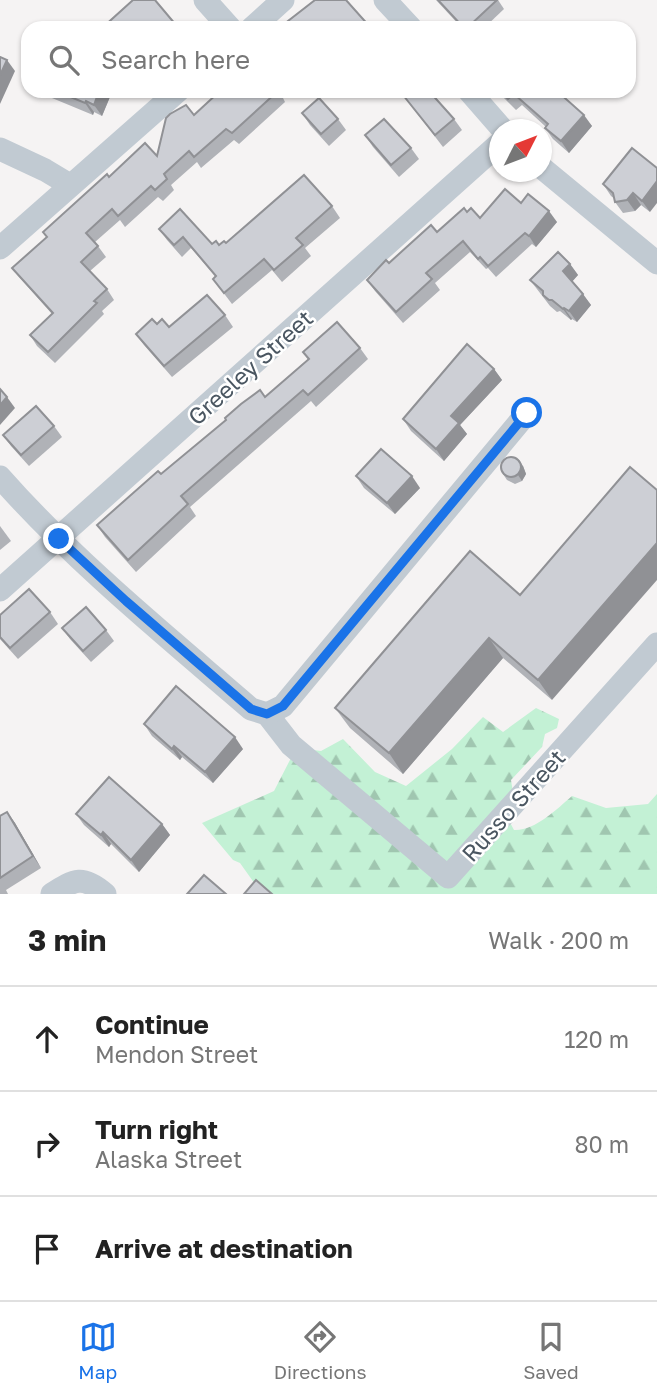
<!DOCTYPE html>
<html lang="en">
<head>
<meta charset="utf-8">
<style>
	:root { --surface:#fff; --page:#f6f6f6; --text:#222; --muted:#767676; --line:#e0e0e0; --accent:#1a73e8 }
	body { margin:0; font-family:"Golos Text",sans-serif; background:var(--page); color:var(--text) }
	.compass { position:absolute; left:489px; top:119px; width:63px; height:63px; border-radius:50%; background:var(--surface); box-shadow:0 2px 5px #0004; rotate:48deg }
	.stop { position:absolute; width:21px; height:21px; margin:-16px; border:5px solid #1a73e8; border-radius:50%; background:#fff }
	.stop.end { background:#1a73e8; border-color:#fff; box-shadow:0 2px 7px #0008 }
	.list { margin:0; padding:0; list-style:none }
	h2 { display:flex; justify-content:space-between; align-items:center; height:91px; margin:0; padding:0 28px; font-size:30px }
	h2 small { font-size:23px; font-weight:400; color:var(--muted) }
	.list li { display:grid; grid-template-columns:46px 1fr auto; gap:21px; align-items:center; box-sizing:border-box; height:105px; padding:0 28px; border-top:2px solid var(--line) }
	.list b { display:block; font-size:26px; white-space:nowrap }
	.list p { margin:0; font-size:23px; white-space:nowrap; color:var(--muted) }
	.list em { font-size:23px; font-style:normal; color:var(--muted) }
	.icon { flex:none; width:38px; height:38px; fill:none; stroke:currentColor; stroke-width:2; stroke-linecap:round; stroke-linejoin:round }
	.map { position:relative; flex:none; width:657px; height:894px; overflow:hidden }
	.search { position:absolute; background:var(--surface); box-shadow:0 2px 5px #0004; left:21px; right:21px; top:21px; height:77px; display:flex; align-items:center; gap:18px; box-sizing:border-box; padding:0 24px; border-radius:21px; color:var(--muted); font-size:26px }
	.sheet { height:406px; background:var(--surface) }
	nav { display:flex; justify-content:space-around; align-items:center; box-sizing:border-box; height:98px; border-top:2px solid var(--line); background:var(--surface); font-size:19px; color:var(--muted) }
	nav a { display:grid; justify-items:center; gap:4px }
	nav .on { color:var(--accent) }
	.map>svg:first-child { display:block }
</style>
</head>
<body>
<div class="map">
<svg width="657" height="894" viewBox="0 0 657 894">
	<defs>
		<pattern id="forest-firs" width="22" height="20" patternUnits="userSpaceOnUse" patternTransform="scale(1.75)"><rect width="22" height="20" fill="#c3f1d5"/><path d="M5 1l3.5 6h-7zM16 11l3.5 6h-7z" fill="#a0c6b0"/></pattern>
	</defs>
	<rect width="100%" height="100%" fill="#f5f3f3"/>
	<!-- forest -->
	<path fill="url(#forest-firs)" d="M536,708L559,719L557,728L545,734L542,747L511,780L514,799L505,813L514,830C535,831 557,809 572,796L606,808L648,804L657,794V894H262L240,863L233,860L202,823L274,791L291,758L313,750L321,751L343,739L375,772L406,786L452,749L483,717L503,732Z"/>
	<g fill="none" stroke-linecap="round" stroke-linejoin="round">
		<!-- street -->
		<g stroke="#c1cad2" stroke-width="23">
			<path d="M205,0L230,28"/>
			<path d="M385,0L411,28"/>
			<path d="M252,28L283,0"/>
			<path d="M469,91L503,130"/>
			<path d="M0,149L45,170L70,185"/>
			<path d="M542,168L657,263"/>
			<path d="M0,248L178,91"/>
			<path d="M0,477C75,562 164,634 251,709L267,714"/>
			<path d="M0,590L500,143"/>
			<path d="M267,714L291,745L448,877L657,644"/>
			<path d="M267,714L283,706L527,413"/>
			<path d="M52,894C75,879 83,875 105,894"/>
		</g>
	</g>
	<!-- wall -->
	<g fill="#b0b2b7">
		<path d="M436,0H498L504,9L484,28H462Z"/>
		<path d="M48,91H111L112,92L102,116L94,112L93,115L52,98Z"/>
		<path d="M220,91H291L283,98L285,102L239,144L234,140L201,168L197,162L171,185L174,190L163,201L158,197L125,227L120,220L95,242L106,257L90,271L107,289L114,300L102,311L104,314L55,363L37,346L30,335L52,314L20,278L12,268L47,237L43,232L109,177L157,156L194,115Z"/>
		<path d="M497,91H557L592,126L569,153L553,139L545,128L546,127L522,105L516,110Z"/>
		<path d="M403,95L454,119L462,130L443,147Z"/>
		<path d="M302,113L338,119L346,130L329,146L310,125Z"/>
		<path d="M365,135L411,148L419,159L399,177L373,147Z"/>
		<path d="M632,148L650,212L641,205L635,211L623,213L615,202V199L611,196L603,184Z"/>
		<path d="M521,203L557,222L536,247L532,244L496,277L488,268L486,269L470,252L435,283L440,290L403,323L375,291L367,280L389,263L467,212L480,218Z"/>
		<path d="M332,206L340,218L305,248L311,256L282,282L272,270L232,304L213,279L216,277L191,248L182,257L167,240L159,229L212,244L219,245L226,243Z"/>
		<path d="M570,264L578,275L572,281L591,305L577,322L572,319L571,320L560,311L557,312L550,306L530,280Z"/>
		<path d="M225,315L233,327L172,377L144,345L136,334L157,324L169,327Z"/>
		<path d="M360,348L368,359L316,407L311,401L190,507L196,516L136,572L105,537L97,525L161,474L265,397L308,359L303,352Z"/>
		<path d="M494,369L502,380L460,425L467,434L444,461L411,431L403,419Z"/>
		<path d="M54,426L62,437L29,466L11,446L3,435Z"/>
		<path d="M523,466L526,474L522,481L515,484L507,480L503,474Z"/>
		<path d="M356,476L420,488L395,514L364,488Z"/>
		<path d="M0,526L11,541L0,550Z"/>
		<path d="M470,551L552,700L503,658L403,774L350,728L335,708Z"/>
		<path d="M50,612L58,624L18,659L0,639V615Z"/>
		<path d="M62,628L106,630L114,641L91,662L70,639Z"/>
		<path d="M144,724L243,749L213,783L182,757L180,760L152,736Z"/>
		<path d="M7,812L15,823L41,868L6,890L8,894H0V816Z"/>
		<path d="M76,814L162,824L170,835L139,872L111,844L109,847L84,825Z"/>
	</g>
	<!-- shaded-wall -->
	<g fill="#909195">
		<path d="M7,60L15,71L0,104V75Z"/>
		<path d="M99,91L112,92L102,116L94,105Z"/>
		<path d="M86,101L94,112L93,115L85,103Z"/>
		<path d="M584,115L592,126L569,153L561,141Z"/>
		<path d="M657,181V203L650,212L642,201Z"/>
		<path d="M633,193L641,205L635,211L627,200Z"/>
		<path d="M549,211L557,222L536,247L529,236Z"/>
		<path d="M570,264L578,275L571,283L563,271Z"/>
		<path d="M583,294L591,305L577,322L569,311Z"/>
		<path d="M564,308L572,319L571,320L563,309Z"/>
		<path d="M494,369L502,380L460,425L467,434L444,461L436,449L451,416Z"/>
		<path d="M7,397L15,408L0,425V405Z"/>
		<path d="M519,460L523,466L526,474L522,481L518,475Z"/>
		<path d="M412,476L420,488L395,514L387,503Z"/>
		<path d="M657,543V580L552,700L538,680Z"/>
		<path d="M489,638L503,658L403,774L389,753Z"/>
		<path d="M235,737L243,749L213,783L205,772Z"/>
		<path d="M174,746L182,757L180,760L172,749Z"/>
		<path d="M7,812L15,823L41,868L33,856Z"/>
		<path d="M162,824L170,835L139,872L131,860Z"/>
		<path d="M103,832L111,844L109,847L101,835Z"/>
	</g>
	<!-- building -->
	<g fill="#cdcfd5" stroke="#909195" stroke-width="2">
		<path d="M133,0H155L176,25L173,28H92L97,23L102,28Z"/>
		<path d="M315,0H346L371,28H279Z"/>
		<path d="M438,0H497L467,28H464Z"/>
		<path d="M0,57L7,60L0,75Z"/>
		<path d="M56,91H99L94,105L86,101L85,103Z"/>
		<path d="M220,91H278L232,133L226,129L194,157L189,151L164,174L167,179L155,190L151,186L118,216L112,209L86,233L98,246L81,262L107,289L94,301L97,303L48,352L30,335L53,313L12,268L47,237L43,232L107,174L109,177L145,143L157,156L166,118L170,114L186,105L194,115Z"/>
		<path d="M408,91H429L454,119L435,135L403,95Z"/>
		<path d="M500,91H557L584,115L561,141L545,128L548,124L514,94L508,99Z"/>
		<path d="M319,98L338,119L321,134L302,113Z"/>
		<path d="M384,119L411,148L391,165L365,135Z"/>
		<path d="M632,148L657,168V181L642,201L633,193L627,200L615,202L613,193L603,184Z"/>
		<path d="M304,175L332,206L296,238L303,245L274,270L264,259L224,293L213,279L216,276L183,237L174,245L159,229L180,209L212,244L216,241L219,245L224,241L226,243Z"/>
		<path d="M505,189L521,203L528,194L549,211L529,236L525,233L488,266L480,257L478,259L463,241L426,273L432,279L396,312L367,280L386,260L389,263L431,225L437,232L464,208L467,212L471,208L480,218Z"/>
		<path d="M558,252L570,264L563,271L583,294L569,311L564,308L563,309L552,300H549L543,295V291L530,280Z"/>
		<path d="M207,295L225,315L164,366L136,334L152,319L157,324L162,319L169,327Z"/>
		<path d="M337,322L360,348L308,395L303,390L181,496L188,504L128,560L97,525L158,471L161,474L226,420L225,418L241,404L260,390L265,397L309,359L303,352Z"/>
		<path d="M467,344L494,369L451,416L459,423L436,449L403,419Z"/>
		<path d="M0,389L7,397L0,405Z"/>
		<path d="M36,406L54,426L21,455L3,435Z"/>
		<path d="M381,449L412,476L387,503L356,476Z"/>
		<circle cx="511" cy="467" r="10"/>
		<path d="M630,467L657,490V543L538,680L489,638L389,753L335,708L470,551L520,595Z"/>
		<path d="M29,589L50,612L10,648L0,637V615Z"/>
		<path d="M86,607L106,630L83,651L62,628Z"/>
		<path d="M176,686L235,737L205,772L174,746L172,749L144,724Z"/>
		<path d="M109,777L162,824L131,860L103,832L101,835L76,814Z"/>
		<path d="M7,812L33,856L0,878V816Z"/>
		<path d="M204,875L226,894H187Z"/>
		<path d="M256,880L272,894H244Z"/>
	</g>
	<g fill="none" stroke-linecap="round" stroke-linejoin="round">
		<!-- route -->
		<path stroke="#1a73e8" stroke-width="9" d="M59,539L126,601L251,709L267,714L283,706L527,413"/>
	</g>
	<g text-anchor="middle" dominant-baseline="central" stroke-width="5" stroke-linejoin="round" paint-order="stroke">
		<!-- street labels -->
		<g font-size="23" fill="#4a5661" stroke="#fff">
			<text transform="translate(250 367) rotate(-42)">Greeley Street</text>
			<text transform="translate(513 805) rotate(-48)">Russo Street</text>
		</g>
	</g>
</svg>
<svg class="compass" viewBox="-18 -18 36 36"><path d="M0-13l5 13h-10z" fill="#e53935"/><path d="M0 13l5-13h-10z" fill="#767676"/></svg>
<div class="stop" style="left:527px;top:413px"></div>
<div class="stop end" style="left:59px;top:539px"></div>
<div class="search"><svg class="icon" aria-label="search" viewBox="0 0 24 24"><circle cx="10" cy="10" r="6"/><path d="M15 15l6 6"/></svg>Search here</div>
</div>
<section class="sheet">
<h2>3 min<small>Walk · 200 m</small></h2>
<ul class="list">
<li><svg class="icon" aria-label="ahead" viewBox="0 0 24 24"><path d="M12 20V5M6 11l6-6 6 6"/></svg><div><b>Continue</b><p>Mendon Street</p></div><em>120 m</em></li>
<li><svg class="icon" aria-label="right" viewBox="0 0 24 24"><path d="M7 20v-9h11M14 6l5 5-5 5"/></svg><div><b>Turn right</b><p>Alaska Street</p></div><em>80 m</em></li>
<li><svg class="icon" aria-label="arrive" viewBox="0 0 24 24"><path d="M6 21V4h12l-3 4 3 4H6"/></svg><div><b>Arrive at destination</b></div></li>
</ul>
</section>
<nav>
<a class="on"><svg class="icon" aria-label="map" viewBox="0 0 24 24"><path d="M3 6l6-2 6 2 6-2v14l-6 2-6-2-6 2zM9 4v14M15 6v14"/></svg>Map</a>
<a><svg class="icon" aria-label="directions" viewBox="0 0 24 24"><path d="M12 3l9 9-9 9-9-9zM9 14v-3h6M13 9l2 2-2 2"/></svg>Directions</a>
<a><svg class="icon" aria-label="saved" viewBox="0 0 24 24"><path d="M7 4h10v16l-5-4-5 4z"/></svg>Saved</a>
</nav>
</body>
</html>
